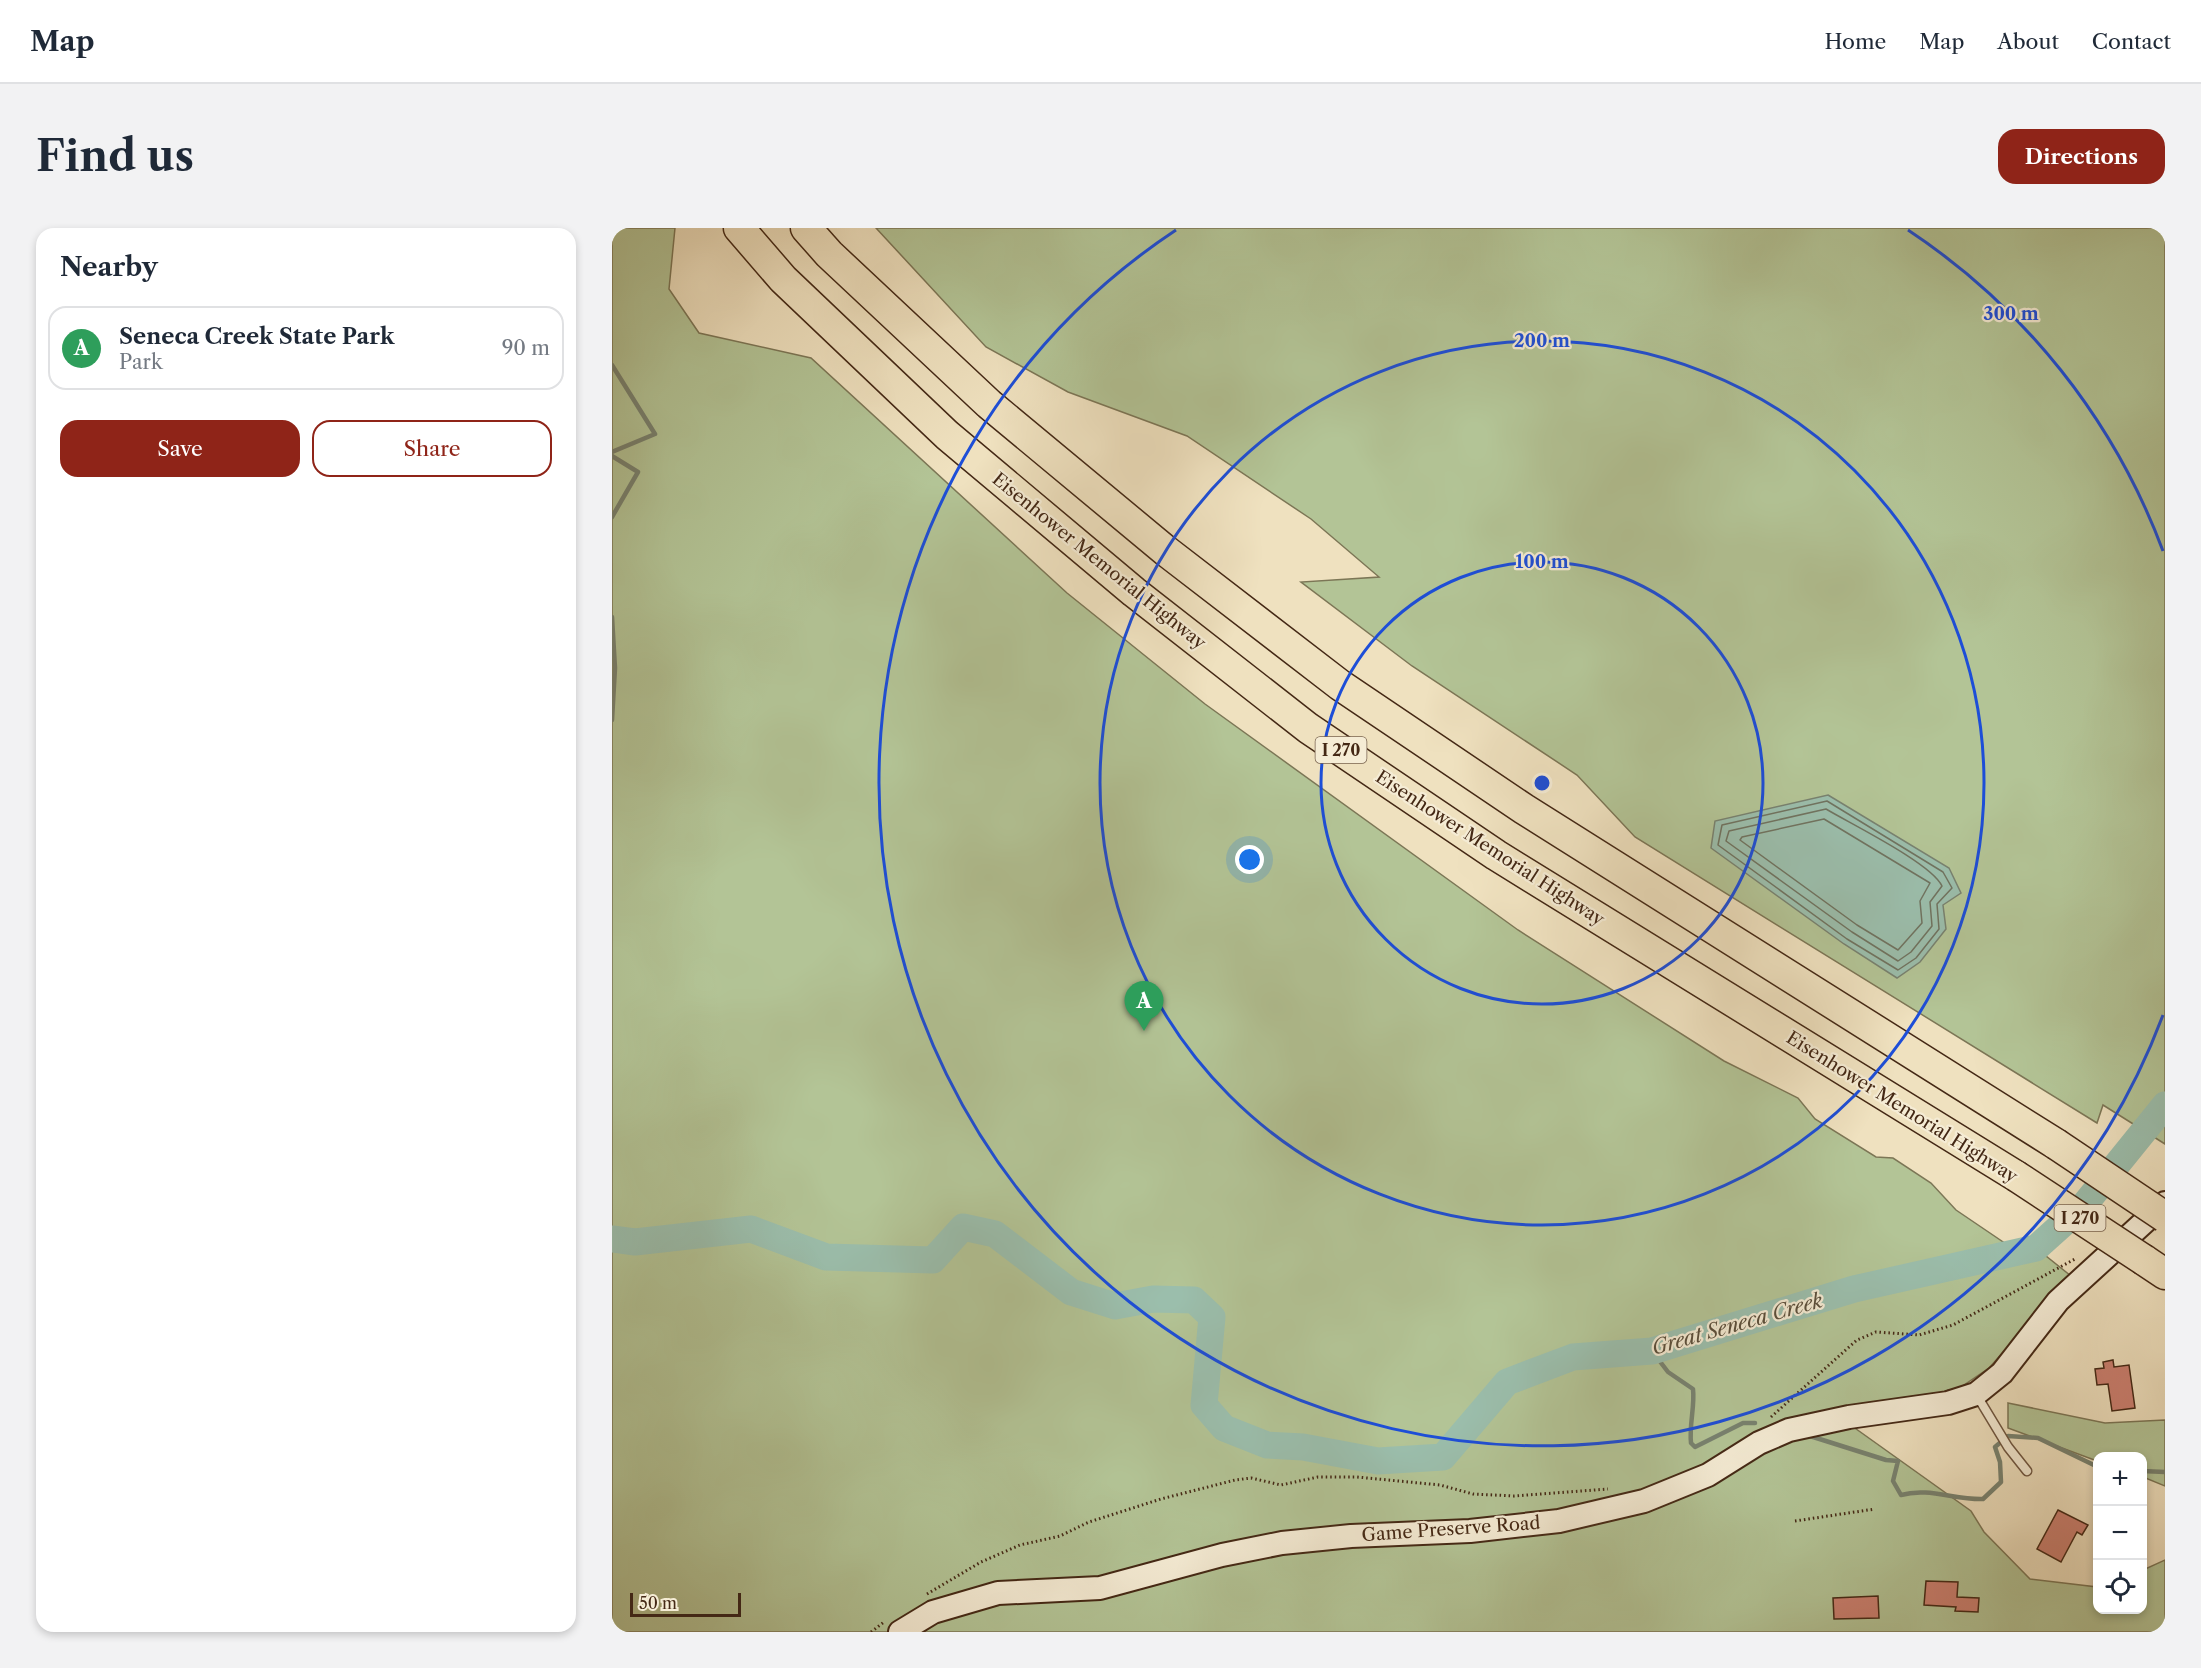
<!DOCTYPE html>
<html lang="en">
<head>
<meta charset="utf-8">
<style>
	:root { --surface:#fff; --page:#f2f2f3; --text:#1f2937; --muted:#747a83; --line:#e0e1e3; --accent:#8f2418 }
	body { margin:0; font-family:"Libre Caslon Text",serif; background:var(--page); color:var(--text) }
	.controls { position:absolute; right:18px; bottom:18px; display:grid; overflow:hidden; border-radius:12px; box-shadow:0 3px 9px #0003 }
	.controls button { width:54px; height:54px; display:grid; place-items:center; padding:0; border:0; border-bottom:2px solid var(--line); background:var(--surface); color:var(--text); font:30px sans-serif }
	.scale { position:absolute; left:18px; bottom:15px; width:111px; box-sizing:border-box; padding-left:6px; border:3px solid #442815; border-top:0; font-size:16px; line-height:21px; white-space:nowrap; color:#442815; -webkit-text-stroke:4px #f5ecd5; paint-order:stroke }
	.you { position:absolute; left:638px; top:632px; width:21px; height:21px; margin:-15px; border:4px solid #fff; border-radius:50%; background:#1a73e8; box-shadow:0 0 0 9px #1a73e833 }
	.badge { display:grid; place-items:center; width:39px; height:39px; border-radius:50%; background:var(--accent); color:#fff; font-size:20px; font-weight:700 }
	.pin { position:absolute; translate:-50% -50px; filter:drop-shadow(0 2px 3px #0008) }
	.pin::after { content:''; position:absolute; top:32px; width:21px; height:18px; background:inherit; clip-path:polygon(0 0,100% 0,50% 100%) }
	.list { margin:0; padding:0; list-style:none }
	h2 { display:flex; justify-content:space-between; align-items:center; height:78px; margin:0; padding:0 24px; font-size:26px }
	h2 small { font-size:20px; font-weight:400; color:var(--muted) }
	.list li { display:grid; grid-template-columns:39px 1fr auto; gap:18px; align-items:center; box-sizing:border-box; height:84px; margin:0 12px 12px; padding:0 12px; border:2px solid var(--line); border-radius:18px }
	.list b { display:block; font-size:22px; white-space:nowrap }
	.list p { margin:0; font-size:20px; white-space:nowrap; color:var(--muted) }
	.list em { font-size:20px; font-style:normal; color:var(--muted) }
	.actions { display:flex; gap:12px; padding:18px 24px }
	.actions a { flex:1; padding:14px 0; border:2px solid var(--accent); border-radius:18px; text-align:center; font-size:21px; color:var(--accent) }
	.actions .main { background:var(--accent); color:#fff }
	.icon { flex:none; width:33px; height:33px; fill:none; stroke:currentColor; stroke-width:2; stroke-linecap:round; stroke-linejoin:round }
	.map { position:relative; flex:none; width:1553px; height:1404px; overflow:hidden; border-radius:18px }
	header { display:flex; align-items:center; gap:36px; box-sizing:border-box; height:84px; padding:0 30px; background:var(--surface); border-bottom:2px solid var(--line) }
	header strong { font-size:28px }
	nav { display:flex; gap:33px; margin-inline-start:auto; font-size:21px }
	.intro { display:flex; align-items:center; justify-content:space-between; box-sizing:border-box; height:144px; padding:0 36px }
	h1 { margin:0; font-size:42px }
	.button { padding:15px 27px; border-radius:18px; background:var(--accent); color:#fff; font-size:21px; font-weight:700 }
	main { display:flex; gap:36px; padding:0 36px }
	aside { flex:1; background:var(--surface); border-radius:18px; box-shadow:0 3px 9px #0003 }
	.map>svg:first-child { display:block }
</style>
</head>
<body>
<header>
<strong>Map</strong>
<nav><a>Home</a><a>Map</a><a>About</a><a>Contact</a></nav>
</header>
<div class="intro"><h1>Find us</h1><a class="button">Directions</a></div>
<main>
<aside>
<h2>Nearby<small></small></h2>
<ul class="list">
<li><span class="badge" style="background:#2e9e5b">A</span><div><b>Seneca Creek State Park</b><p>Park</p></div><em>90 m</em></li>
</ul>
<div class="actions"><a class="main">Save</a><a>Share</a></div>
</aside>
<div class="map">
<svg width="1553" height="1404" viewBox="0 0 1553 1404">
	<rect width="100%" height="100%" fill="#efe1bf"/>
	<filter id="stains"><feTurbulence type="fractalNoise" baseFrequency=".00333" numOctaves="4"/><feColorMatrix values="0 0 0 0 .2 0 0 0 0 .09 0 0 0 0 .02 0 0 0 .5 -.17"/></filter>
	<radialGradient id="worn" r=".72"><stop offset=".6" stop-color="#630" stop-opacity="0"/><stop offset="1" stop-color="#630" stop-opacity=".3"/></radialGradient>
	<!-- green -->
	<g fill="#b3c496" stroke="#7c7656" stroke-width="1.5">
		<path d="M0,0H63L57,61L87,105L199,130L455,365L593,476L906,702L1112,833L1186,870L1203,891L1264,929L1281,930L1319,955L1344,982L1406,1024L1424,1020L1459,1048L1377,1140L1346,1161L1336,1162L1322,1172L1226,1188L1359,1283L1372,1304L1418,1351L1485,1359L1486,1382H1530L1531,1342L1553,1332V1404H0Z"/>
		<path d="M264,0H1553V916L1491,877L1485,895L1023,609L965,547L800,438L689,354L767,349L699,291L575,208L456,164L374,119Z"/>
		<path d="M1396,1175L1493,1195L1553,1192V1258L1531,1249L1530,1228H1486L1485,1233L1396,1200Z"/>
	</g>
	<!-- water -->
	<path fill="#9bbeac" stroke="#788270" stroke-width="1.5" d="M1216,567L1337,640L1349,665L1331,677L1334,701L1308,734L1285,750L1232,716L1099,620L1103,593Z"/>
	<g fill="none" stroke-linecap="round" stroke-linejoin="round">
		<!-- shore -->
		<g stroke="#707360" stroke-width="1.5">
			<path d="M1215,573L1331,644L1340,660L1325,676L1327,701L1304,730L1286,742L1235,711L1106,617L1110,597Z"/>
			<path d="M1214,581C1239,596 1319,635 1330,658L1318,674L1320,698L1299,724L1286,733L1240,704L1114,613L1117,603Z"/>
			<path d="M1212,591L1318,655L1308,673L1310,695L1286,722L1245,697L1128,612L1130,609Z"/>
		</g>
		<!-- stream -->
		<g stroke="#788270" stroke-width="4.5">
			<path d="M0,137L43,206L0,224"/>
			<path d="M0,228L26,244L0,289"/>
			<path d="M0,389L3,440L0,492"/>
			<path d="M1040,1123L1056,1144L1081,1161C1083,1179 1077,1196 1079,1215L1083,1219L1131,1195H1143"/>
			<path d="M1198,1208L1274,1232L1286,1233L1281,1253L1289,1267C1316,1259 1343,1272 1371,1271L1389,1254L1388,1234L1383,1219L1396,1208L1426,1210L1486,1239"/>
			<path d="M1530,1243L1553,1244"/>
		</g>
		<!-- river -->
		<path stroke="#9bbeac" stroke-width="27" d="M0,1011L23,1014L139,1001L214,1029L321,1032L351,999L383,1006L459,1064L503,1078L541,1071L582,1072L600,1089L592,1177L612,1200L655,1217L691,1219L766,1233L831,1229L895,1154L961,1129L1040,1123L1242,1061L1424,1020L1473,976L1553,877"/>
	</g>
	<!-- building -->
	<g fill="#cb7f70" stroke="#442815" stroke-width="1.5">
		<path d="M1501,1132L1502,1139L1517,1137L1523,1180L1500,1183L1496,1156L1485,1157L1483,1141L1492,1140L1491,1134Z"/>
		<path d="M1446,1282L1476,1297L1470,1307L1465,1304L1449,1334L1425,1321Z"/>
		<path d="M1314,1353L1346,1354L1345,1369L1367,1370L1366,1384L1343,1383L1344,1379L1312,1377Z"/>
		<path d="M1266,1368L1267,1390L1222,1391L1221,1370Z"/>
	</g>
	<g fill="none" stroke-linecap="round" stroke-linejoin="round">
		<defs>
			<path id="lane" d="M1364,1166L1396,1219L1415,1243"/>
			<path id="secondary" d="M288,1404L321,1384L386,1365L488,1360L610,1327L670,1315L739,1308L858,1303L947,1293L1032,1273L1096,1247L1147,1215L1177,1202L1237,1189L1336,1175L1364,1166L1390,1145L1446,1073L1553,975"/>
			<g id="highway">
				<path d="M127,0L171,51L335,207L522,364L696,500L884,627L1404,948"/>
				<path d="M194,0L217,26L377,176L554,323L728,457L912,581L1444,916"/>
				<path d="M1532,1032L1553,1046"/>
			</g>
		</defs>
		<!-- lane casing -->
		<use href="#lane" stroke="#6f5640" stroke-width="11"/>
		<!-- secondary casing -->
		<use href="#secondary" stroke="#442815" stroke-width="26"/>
		<!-- highway casing -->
		<use href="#highway" stroke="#442815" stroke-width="33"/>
		<!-- path -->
		<g stroke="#442815" stroke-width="3" stroke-dasharray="1.5 3" stroke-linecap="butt">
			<path d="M1159,1189L1245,1112L1264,1104L1307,1107L1341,1097L1463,1031"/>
			<path d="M1183,1293L1263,1281"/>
			<path d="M315,1366L369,1334L408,1317L448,1308L477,1294L549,1271L623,1252L639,1250L669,1257L706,1249H745L828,1257L861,1266L902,1268L996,1261"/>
			<path d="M259,1404L272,1394"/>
		</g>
		<!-- lane -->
		<use href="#lane" stroke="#f5ecd5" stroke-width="8"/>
		<!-- secondary -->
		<use href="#secondary" stroke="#f5ecd5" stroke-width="22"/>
		<!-- highway -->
		<use href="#highway" stroke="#efe1bf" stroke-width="30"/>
		<defs>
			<g id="highway-bridge">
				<path d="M1444,916L1553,989"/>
				<path d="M1404,948L1532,1032"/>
			</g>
		</defs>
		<!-- highway-bridge casing -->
		<use href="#highway-bridge" stroke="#442815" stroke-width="33" stroke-linecap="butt"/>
		<!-- highway-bridge -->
		<use href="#highway-bridge" stroke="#efe1bf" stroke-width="30"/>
	</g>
	<!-- distance rings -->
	<g fill="none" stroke="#1d4ed8" stroke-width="3">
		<circle cx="930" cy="555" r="221"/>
		<circle cx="930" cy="555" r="442"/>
		<path d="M1551 787A663 663 0 1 1 564 2M1296 2A663 663 0 0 1 1551 323"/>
	</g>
	<g text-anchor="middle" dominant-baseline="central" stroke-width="4.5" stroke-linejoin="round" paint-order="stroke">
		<!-- shield labels -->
		<g fill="#f5ecd5" stroke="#79634f" stroke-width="1.5">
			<rect x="703.5" y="509" width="51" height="26" rx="4.5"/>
			<rect x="1442.5" y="977" width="51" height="26" rx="4.5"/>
		</g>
		<g font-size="16" font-weight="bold" fill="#442815">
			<text x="729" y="522">I 270</text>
			<text x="1468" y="990">I 270</text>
		</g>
		<!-- street labels -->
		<g font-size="18" fill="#442815" stroke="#f5ecd5">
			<text transform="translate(487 333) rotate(39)">Eisenhower Memorial Highway</text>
			<text transform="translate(878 620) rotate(33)">Eisenhower Memorial Highway</text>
			<text transform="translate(1290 879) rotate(32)">Eisenhower Memorial Highway</text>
			<text transform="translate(839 1301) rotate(-4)">Game Preserve Road</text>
		</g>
		<!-- water labels -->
		<g font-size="20" font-style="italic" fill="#5a4e3b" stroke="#f5ecd5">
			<text transform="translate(1125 1096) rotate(-16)">Great Seneca Creek</text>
		</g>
	</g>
	<circle cx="930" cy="555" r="9" fill="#1d4ed8" stroke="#f5ecd5" stroke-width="3"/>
	<g font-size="18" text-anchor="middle" font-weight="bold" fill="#1d4ed8" stroke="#f5ecd5" stroke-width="4.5" stroke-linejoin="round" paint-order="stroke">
		<text x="1399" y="92">300 m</text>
		<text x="930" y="119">200 m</text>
		<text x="930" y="340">100 m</text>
	</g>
	<rect width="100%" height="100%" filter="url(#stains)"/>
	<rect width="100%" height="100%" fill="url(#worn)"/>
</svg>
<div class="controls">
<button>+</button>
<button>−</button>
<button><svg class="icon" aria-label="locate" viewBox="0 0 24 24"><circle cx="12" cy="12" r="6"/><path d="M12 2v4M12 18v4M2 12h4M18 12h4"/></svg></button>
</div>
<div class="scale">50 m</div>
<div class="you"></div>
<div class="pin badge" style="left:532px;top:803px;background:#2e9e5b">A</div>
</div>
</main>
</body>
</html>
